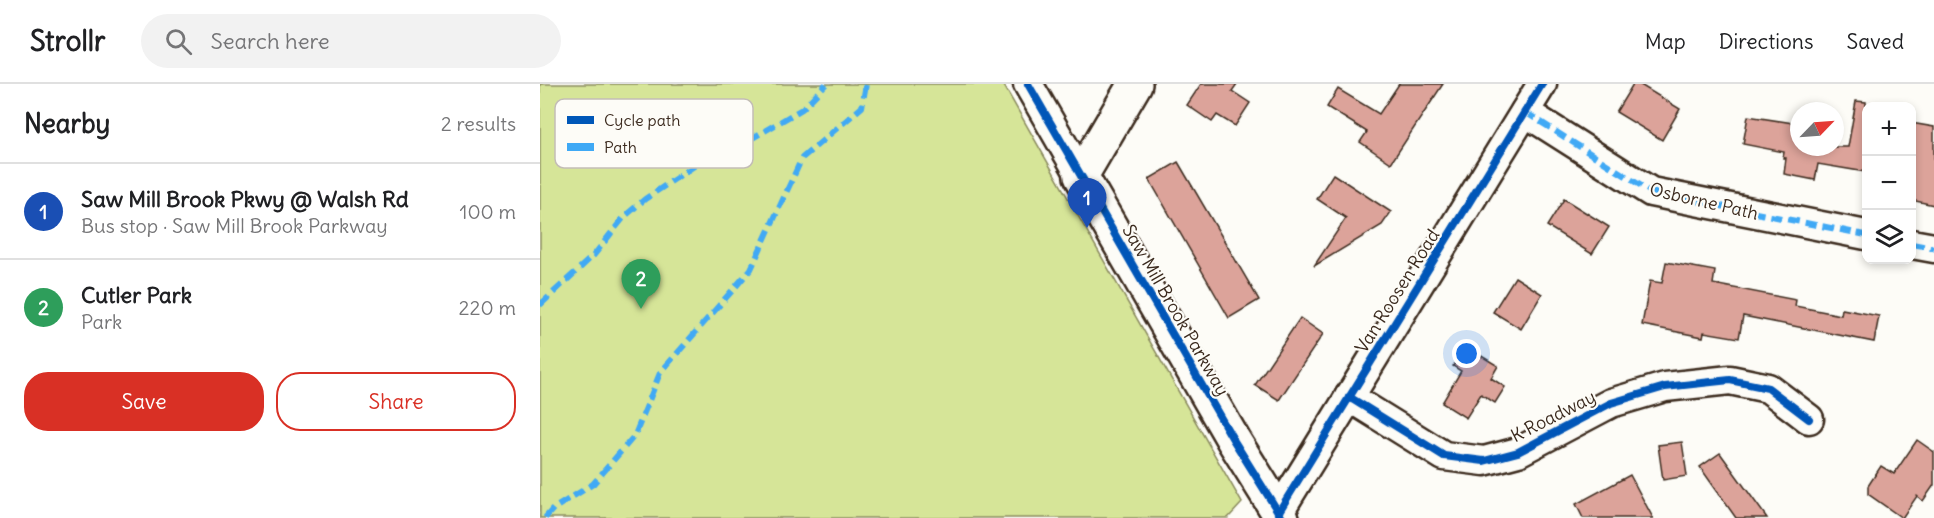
<!DOCTYPE html>
<html lang="en">
<head>
<meta charset="utf-8">
<style>
	:root { --surface:#fff; --page:#f2f2f2; --text:#202124; --muted:#757577; --line:#e0e0e0; --accent:#d93025 }
	body { margin:0; font-family:Delius,sans-serif; background:var(--page); color:var(--text) }
	.controls { position:absolute; right:18px; top:18px; display:grid; overflow:hidden; border-radius:12px; box-shadow:0 3px 9px #0003 }
	.controls button { width:54px; height:54px; display:grid; place-items:center; padding:0; border:0; border-bottom:2px solid var(--line); background:var(--surface); color:var(--text); font:30px sans-serif }
	.compass { position:absolute; left:1250px; top:18px; width:54px; height:54px; border-radius:50%; background:var(--surface); box-shadow:0 3px 9px #0003; rotate:65deg }
	.you { position:absolute; left:927px; top:270px; width:21px; height:21px; margin:-15px; border:4px solid #fff; border-radius:50%; background:#1a73e8; box-shadow:0 0 0 9px #1a73e833 }
	.badge { display:grid; place-items:center; width:39px; height:39px; border-radius:50%; background:var(--accent); color:#fff; font-size:20px; font-weight:700 }
	.pin { position:absolute; translate:-50% -50px; filter:drop-shadow(0 2px 3px #0008) }
	.pin::after { content:''; position:absolute; top:32px; width:21px; height:18px; background:inherit; clip-path:polygon(0 0,100% 0,50% 100%) }
	.list { margin:0; padding:0; list-style:none }
	h2 { display:flex; justify-content:space-between; align-items:center; height:78px; margin:0; padding:0 24px; font-size:26px }
	h2 small { font-size:20px; font-weight:400; color:var(--muted) }
	.list li { display:grid; grid-template-columns:39px 1fr auto; gap:18px; align-items:center; box-sizing:border-box; height:96px; padding:0 24px; border-top:2px solid var(--line) }
	.list b { display:block; font-size:22px; white-space:nowrap }
	.list p { margin:0; font-size:20px; white-space:nowrap; color:var(--muted) }
	.list em { font-size:20px; font-style:normal; color:var(--muted) }
	.actions { display:flex; gap:12px; padding:18px 24px }
	.actions a { flex:1; padding:14px 0; border:2px solid var(--accent); border-radius:24px; text-align:center; font-size:21px; color:var(--accent) }
	.actions .main { background:var(--accent); color:#fff }
	.icon { flex:none; width:33px; height:33px; fill:none; stroke:currentColor; stroke-width:2; stroke-linecap:round; stroke-linejoin:round }
	.map { position:relative; flex:none; width:1394px; height:434px; overflow:hidden }
	header { display:flex; align-items:center; gap:36px; box-sizing:border-box; height:84px; padding:0 30px; background:var(--surface); border-bottom:2px solid var(--line) }
	header strong { font-size:28px }
	nav { display:flex; gap:33px; margin-inline-start:auto; font-size:21px }
	.search { width:420px; height:54px; background:var(--page); display:flex; align-items:center; gap:15px; box-sizing:border-box; padding:0 21px; border-radius:33px; color:var(--muted); font-size:22px }
	main { display:flex }
	aside { flex:1; background:var(--surface) }
	.map>svg:first-child { display:block }
</style>
</head>
<body>
<header>
<strong>Strollr</strong>
<div class="search"><svg class="icon" aria-label="search" viewBox="0 0 24 24"><circle cx="10" cy="10" r="6"/><path d="M15 15l6 6"/></svg>Search here</div>
<nav><a>Map</a><a>Directions</a><a>Saved</a></nav>
</header>
<main>
<aside>
<h2>Nearby<small>2 results</small></h2>
<ul class="list">
<li><span class="badge" style="background:#1a4fb4">1</span><div><b>Saw Mill Brook Pkwy @ Walsh Rd</b><p>Bus stop · Saw Mill Brook Parkway</p></div><em>100 m</em></li>
<li><span class="badge" style="background:#2e9e5b">2</span><div><b>Cutler Park</b><p>Park</p></div><em>220 m</em></li>
</ul>
<div class="actions"><a class="main">Save</a><a>Share</a></div>
</aside>
<div class="map">
<svg width="1394" height="434" viewBox="0 0 1394 434">
	<rect width="100%" height="100%" fill="#fdfcf7"/>
	<filter id="ink" filterUnits="userSpaceOnUse"><feTurbulence type="fractalNoise" baseFrequency=".0167" numOctaves="2"/><feDisplacementMap in="SourceGraphic" scale="12" xChannelSelector="R" yChannelSelector="G"/><feConvolveMatrix kernelMatrix="1 2 1 2 8 2 1 2 1" color-interpolation-filters="sRGB"/></filter>
	<g filter="url(#ink)">
		<!-- green -->
		<path fill="#d6e598" stroke="#88885b" stroke-width="1.5" d="M0,0H463L702,419L688,434H0Z"/>
		<!-- building -->
		<g fill="#dca39a" stroke="#3b2a1e" stroke-width="1.5">
			<path d="M661,0H697L692,7L710,19L695,42L677,31L672,38L647,21Z"/>
			<path d="M859,0H903L851,79L820,58L827,48L787,23L798,5L839,30Z"/>
			<path d="M1093,0H1099L1140,25L1122,56L1076,28Z"/>
			<path d="M1316,17L1326,18V88L1278,80L1275,96L1244,90L1246,74H1243L1244,68L1203,60L1208,32L1259,40V63H1308Z"/>
			<path d="M1371,39L1394,43V121L1371,116Z"/>
			<path d="M638,78L719,216L689,234L609,95Z"/>
			<path d="M793,90L851,128L842,141L774,182L806,134L777,115Z"/>
			<path d="M1024,115L1069,143L1052,170L1007,142Z"/>
			<path d="M1126,178L1175,187L1173,200L1256,216L1255,222L1301,231L1302,225L1339,232L1334,258L1203,232L1199,254L1164,248L1163,253L1102,241L1110,197L1122,199Z"/>
			<path d="M975,193L1002,210L981,245L953,228Z"/>
			<path d="M760,234L783,250L739,316L715,301Z"/>
			<path d="M925,262L958,282L951,294L965,303L955,319L941,310L926,334L902,319L921,287L913,282Z"/>
			<path d="M1377,356L1394,368V401L1383,417L1377,412L1362,434L1328,410V402L1341,382L1354,390Z"/>
			<path d="M1142,358L1147,392L1123,396L1118,361Z"/>
			<path d="M1180,369L1227,434H1196L1160,383Z"/>
			<path d="M1090,391L1113,434H1043L1036,420Z"/>
		</g>
		<g fill="none" stroke-linecap="round" stroke-linejoin="round">
			<defs>
				<g id="street">
					<path d="M488,0L541,92"/>
					<path d="M985,28L1111,108L1326,151"/>
					<path d="M1372,160L1394,164"/>
					<path d="M809,313L904,372L944,377L978,368L1071,319L1125,303L1190,296L1228,304L1269,335"/>
					<path d="M738,429L1002,0"/>
				</g>
				<path id="secondary" d="M595,0L541,92L694,357L742,434"/>
			</defs>
			<!-- street casing -->
			<use href="#street" stroke="#3b2a1e" stroke-width="33"/>
			<!-- secondary casing -->
			<use href="#secondary" stroke="#3b2a1e" stroke-width="38"/>
			<!-- street -->
			<use href="#street" stroke="#fdfcf7" stroke-width="28"/>
			<!-- secondary -->
			<use href="#secondary" stroke="#fdfcf7" stroke-width="33"/>
			<!-- quiet -->
			<g stroke="#3fa9f5" stroke-width="6" stroke-dasharray="12 6" stroke-linecap="butt">
				<path d="M985,28L1111,108L1326,151"/>
				<path d="M1372,160L1394,164"/>
				<path d="M0,221L54,171L84,133L105,115L166,74L204,59L262,25L286,0"/>
				<path d="M5,434L13,425L53,400L95,351L120,289L211,185L262,74L322,23L326,0"/>
			</g>
			<defs>
				<g id="cycleway">
					<path d="M488,0L694,357L742,434"/>
					<path d="M809,313L904,372L944,377L978,368L1071,319L1125,303L1190,296L1228,304L1269,335"/>
					<path d="M738,429L1002,0"/>
				</g>
			</defs>
			<!-- cycleway casing -->
			<use href="#cycleway" stroke="#fdfcf7" stroke-width="11"/>
			<!-- cycleway -->
			<use href="#cycleway" stroke="#0057b8" stroke-width="8"/>
		</g>
	</g>
	<g text-anchor="middle" dominant-baseline="central" stroke-width="4.5" stroke-linejoin="round" paint-order="stroke">
		<!-- street labels -->
		<g font-size="18" fill="#3b2a1e" stroke="#fdfcf7">
			<text transform="translate(1164 117) rotate(13)">Osborne Path</text>
			<text transform="translate(857 207) rotate(-58)">Van Roosen Road</text>
			<text transform="translate(636 226) rotate(60)">Saw Mill Brook Parkway</text>
			<text transform="translate(1013 332) rotate(-27)">K Roadway</text>
		</g>
	</g>
	<!-- legend -->
	<rect x="15" y="15" width="198" height="69" rx="9" fill="#fdfcf7" stroke="#c3bdb6" stroke-width="1.5"/>
	<rect x="27" y="32" width="27" height="8" fill="#0057b8"/>
	<rect x="27" y="59" width="27" height="8" fill="#3fa9f5"/>
	<g font-size="16" fill="#3b2a1e">
		<text x="64" y="42">Cycle path</text>
		<text x="64" y="69">Path</text>
	</g>
</svg>
<div class="controls">
<button>+</button>
<button>−</button>
<button><svg class="icon" aria-label="layers" viewBox="0 0 24 24"><path d="M12 4l9 5-9 5-9-5zM3 14l9 5 9-5"/></svg></button>
</div>
<svg class="compass" viewBox="-18 -18 36 36"><path d="M0-13l5 13h-10z" fill="#e53935"/><path d="M0 13l5-13h-10z" fill="#757577"/></svg>
<div class="you"></div>
<div class="pin badge" style="left:547px;top:144px;background:#1a4fb4">1</div>
<div class="pin badge" style="left:101px;top:225px;background:#2e9e5b">2</div>
</div>
</main>
</body>
</html>
